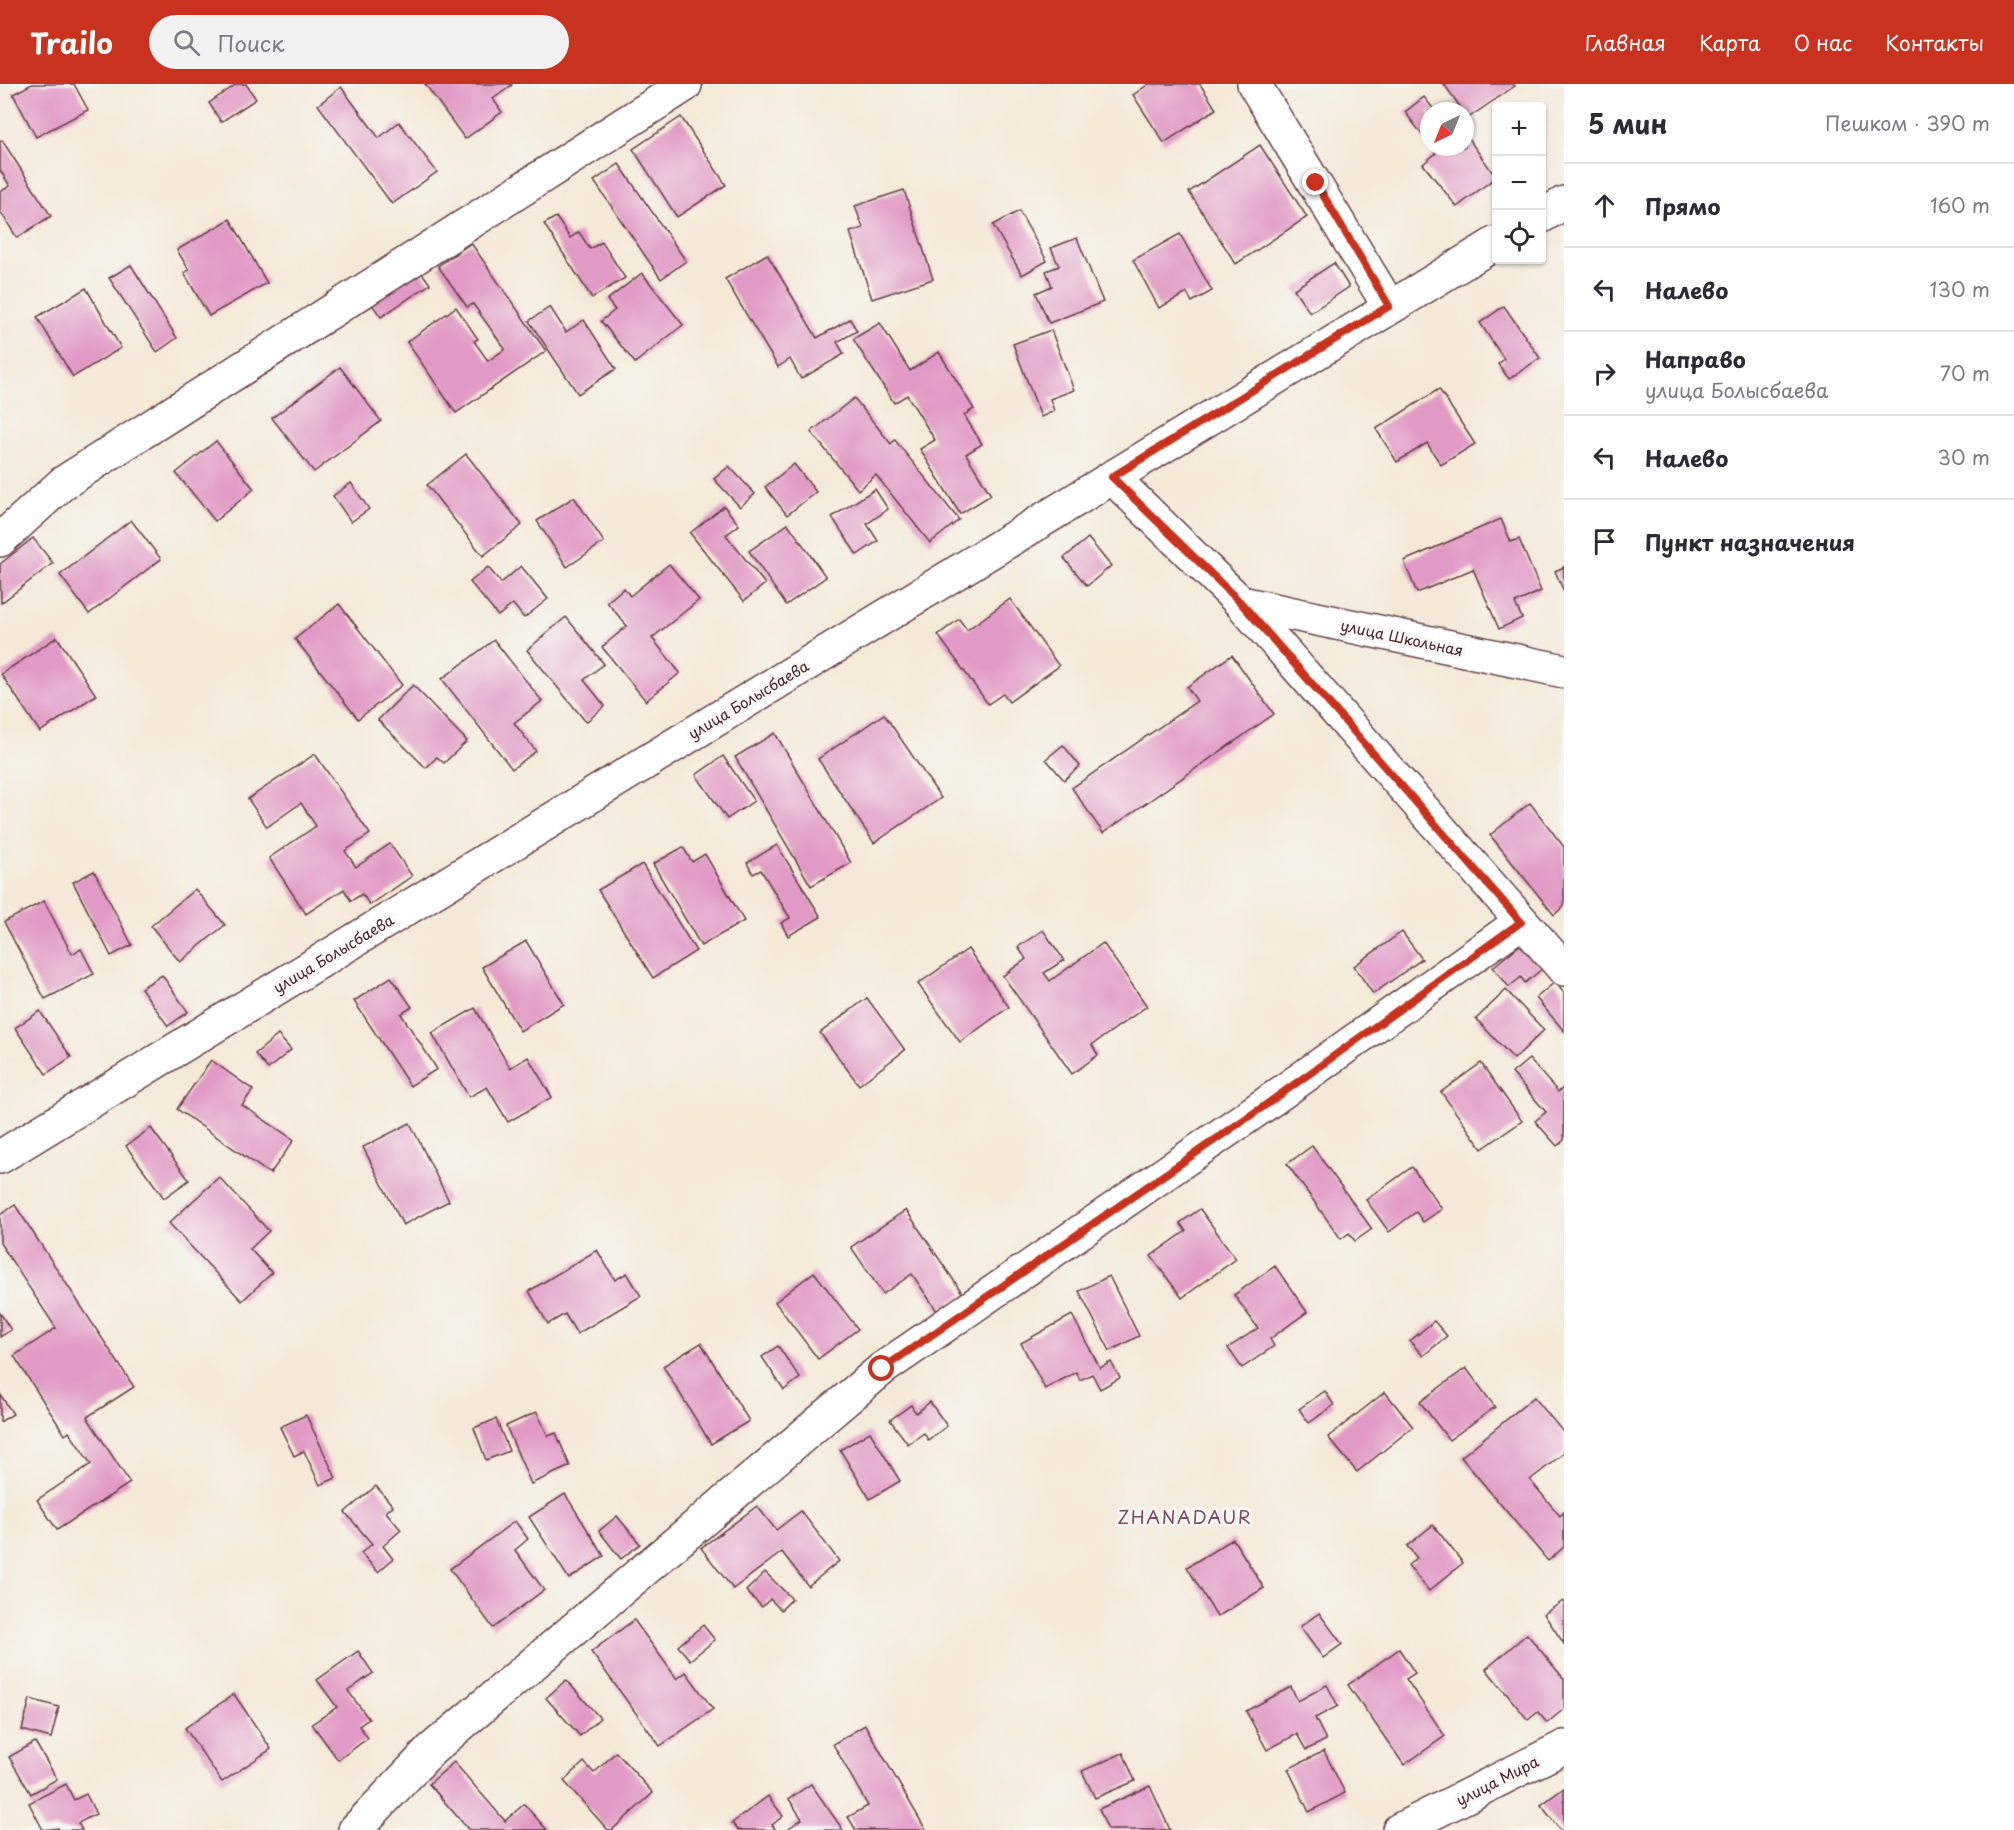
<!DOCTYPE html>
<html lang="ru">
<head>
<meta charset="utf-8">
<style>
	:root { --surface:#fff; --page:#f2f2f3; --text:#2b2b33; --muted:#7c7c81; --line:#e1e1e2; --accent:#c8321e }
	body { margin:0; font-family:"Playpen Sans",sans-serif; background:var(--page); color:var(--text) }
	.controls { position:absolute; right:18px; top:18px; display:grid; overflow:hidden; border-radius:6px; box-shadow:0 2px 4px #0004 }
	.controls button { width:54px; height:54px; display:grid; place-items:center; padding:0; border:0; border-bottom:2px solid var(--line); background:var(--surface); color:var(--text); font:30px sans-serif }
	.compass { position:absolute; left:1420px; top:18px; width:54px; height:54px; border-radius:50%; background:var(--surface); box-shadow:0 2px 4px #0004; rotate:223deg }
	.stop { position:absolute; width:18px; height:18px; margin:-14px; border:4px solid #c8321e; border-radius:50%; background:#fff }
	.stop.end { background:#c8321e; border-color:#fff; box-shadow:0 2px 6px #0008 }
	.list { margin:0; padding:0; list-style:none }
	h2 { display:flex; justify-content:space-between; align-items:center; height:78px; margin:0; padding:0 24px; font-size:26px }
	h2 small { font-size:20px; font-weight:400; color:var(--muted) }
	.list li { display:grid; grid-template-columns:39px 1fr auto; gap:18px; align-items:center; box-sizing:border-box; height:84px; padding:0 24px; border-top:2px solid var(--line) }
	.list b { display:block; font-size:22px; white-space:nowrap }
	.list p { margin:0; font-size:20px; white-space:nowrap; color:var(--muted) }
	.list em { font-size:20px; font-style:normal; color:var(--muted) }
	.icon { flex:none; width:33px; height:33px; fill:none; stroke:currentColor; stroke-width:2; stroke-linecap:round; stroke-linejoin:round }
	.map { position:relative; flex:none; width:1564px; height:1746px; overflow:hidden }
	header { display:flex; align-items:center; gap:36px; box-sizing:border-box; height:84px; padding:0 30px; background:var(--accent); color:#fff }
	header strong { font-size:28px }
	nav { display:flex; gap:33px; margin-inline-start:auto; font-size:21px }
	.search { width:420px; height:54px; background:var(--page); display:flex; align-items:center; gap:15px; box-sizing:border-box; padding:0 21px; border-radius:33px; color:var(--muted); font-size:22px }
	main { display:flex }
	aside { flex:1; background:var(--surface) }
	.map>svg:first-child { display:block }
</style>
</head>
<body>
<header>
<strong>Trailo</strong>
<div class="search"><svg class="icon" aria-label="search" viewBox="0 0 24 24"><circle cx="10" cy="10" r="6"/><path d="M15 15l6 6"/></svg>Поиск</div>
<nav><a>Главная</a><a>Карта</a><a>О нас</a><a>Контакты</a></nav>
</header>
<main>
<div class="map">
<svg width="1564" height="1746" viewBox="0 0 1564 1746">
	<rect width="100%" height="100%" fill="#f6f6f2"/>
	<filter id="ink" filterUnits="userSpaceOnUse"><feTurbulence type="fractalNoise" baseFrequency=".0167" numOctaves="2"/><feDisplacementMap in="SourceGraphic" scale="12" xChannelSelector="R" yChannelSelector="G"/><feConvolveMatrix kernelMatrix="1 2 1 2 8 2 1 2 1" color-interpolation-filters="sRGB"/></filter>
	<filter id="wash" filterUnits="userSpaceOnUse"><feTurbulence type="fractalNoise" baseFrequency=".008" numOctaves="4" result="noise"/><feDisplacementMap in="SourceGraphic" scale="24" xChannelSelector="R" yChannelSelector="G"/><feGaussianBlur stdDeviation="1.35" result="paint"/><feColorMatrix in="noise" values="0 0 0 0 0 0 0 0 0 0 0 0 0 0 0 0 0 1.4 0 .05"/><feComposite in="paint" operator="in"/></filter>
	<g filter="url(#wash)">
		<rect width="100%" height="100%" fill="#f4e9d7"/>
		<g id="blocks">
			<!-- building -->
			<g fill="#e199c5">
				<path d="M32,0H74L88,26L36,53L13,10Z"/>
				<path d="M237,0H246L256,15L221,38L209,19Z"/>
				<path d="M425,0H511L512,1L493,15L502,28L465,55Z"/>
				<path d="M1149,0H1200L1216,25L1164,59L1133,11Z"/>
				<path d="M1444,0H1513L1515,2L1468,34Z"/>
				<path d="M341,3L379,54L399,38L437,88L392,120L318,21Z"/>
				<path d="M1424,13L1435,27H1429V60L1405,28Z"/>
				<path d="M681,33L726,101L677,133L633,65Z"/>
				<path d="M1465,50L1496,93L1457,123L1423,80L1436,69L1432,63H1465Z"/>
				<path d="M2,56L51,132L17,154L0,127V108L10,102L0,86V58Z"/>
				<path d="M1260,61L1307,133L1236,180L1189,108Z"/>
				<path d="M619,80L686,177L661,195L594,97Z"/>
				<path d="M904,106L933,195L872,215L850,148L863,144L855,122Z"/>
				<path d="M1019,127L1047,177L1022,191L993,141Z"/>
				<path d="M556,133L570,154L579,148L590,165L602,158L625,194L592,214L544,140Z"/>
				<path d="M230,135L267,199L209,232L184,189L189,186L177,166Z"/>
				<path d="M1180,150L1212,207L1192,218L1187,209L1159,224L1133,176Z"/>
				<path d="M1077,154L1103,218L1049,239L1036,209L1052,202L1046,187L1059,182L1051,164Z"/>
				<path d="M471,159L546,267L456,329L407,258L456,223L478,255L474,257L488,277L505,265L473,220L467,223L438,182Z"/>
				<path d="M767,170L817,254L850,235L857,247L837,258L844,270L801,295L790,275L778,283L725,195Z"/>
				<path d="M1334,179L1349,203L1310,229L1294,205Z"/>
				<path d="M131,181L177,254L157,268L109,194Z"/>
				<path d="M417,182L430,200L381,233L368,215Z"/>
				<path d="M642,189L683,241L635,279L601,237L615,226L607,216Z"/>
				<path d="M86,204L121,264L73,293L37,233Z"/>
				<path d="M1504,222L1540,274L1509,295L1498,280L1504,275L1480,239Z"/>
				<path d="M550,223L566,248L584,236L616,285L578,310L529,237Z"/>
				<path d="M880,239L910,287L939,268L974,325L964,331L982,360L966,370L991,411L960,430L920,365L935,356L907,311L894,319L853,255Z"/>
				<path d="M1051,246L1074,306L1050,315L1054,327L1041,333L1013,260Z"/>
				<path d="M340,283L381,337L314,388L272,334Z"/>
				<path d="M1439,305L1475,360L1441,381L1427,359L1397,378L1376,345Z"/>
				<path d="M854,314L891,360L895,356L959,436L930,459L876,391L858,406L811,348Z"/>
				<path d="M216,357L254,405L215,437L176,389Z"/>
				<path d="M466,370L522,441L483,472L427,401Z"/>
				<path d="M794,380L816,408L787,431L765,403Z"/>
				<path d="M729,382L755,410L740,423L714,395Z"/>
				<path d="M351,399L369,425L351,438L333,412Z"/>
				<path d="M875,405L888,425L867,440L878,457L857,471L832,433Z"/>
				<path d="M574,413L604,458L567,483L537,437Z"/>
				<path d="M724,422L739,441L726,451L765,500L744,517L690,449Z"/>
				<path d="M1501,435L1511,458L1519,455L1541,507L1515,519L1522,534L1499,545L1473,485L1417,509L1404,477Z"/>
				<path d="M131,436L161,475L89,530L60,491Z"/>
				<path d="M788,440L826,493L786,521L749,467Z"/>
				<path d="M33,454L53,479L1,519L0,480Z"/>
				<path d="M1088,454L1111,482L1087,502L1064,474Z"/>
				<path d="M669,480L699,516L652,554L680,589L646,617L602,563L627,542L607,518L624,504L630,512Z"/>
				<path d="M521,482L548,515L524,534L513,520L498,532L470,498L488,483L501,499Z"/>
				<path d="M1564,483V508L1555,487Z"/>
				<path d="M1010,515L1059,582L1009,618L1003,610L988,620L938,551L959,535L967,546Z"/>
				<path d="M339,520L402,601L358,635L295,555Z"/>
				<path d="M566,533L604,580L584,596L605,622L586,638L527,566Z"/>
				<path d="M57,553L96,611L40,648L1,590Z"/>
				<path d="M494,556L542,617L514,639L536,667L512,685L442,595Z"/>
				<path d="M1232,571L1274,630L1103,749L1072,704L1197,617L1187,603Z"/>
				<path d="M413,601L467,657L444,679L437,673L426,684L378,636Z"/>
				<path d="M884,630L941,714L874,759L818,675Z"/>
				<path d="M775,649L851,779L811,802L735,673Z"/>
				<path d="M1063,661L1080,682L1064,696L1046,675Z"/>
				<path d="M315,670L370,750L345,767L356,783L390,760L412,792L370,821L362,810L351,817L344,805L306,830L269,774L316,742L301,719L267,743L248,715Z"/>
				<path d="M723,672L754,717L727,735L696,691Z"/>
				<path d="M1530,719L1564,763V822L1554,831L1490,751Z"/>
				<path d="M777,761L821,833L788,852L781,839L790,834L761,786L753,790L747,779Z"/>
				<path d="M683,763L692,778L705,770L744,837L701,862L653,780Z"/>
				<path d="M642,780L696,867L653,894L598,806Z"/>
				<path d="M94,787L132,861L111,872L73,798Z"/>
				<path d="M195,805L225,841L180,878L151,842Z"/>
				<path d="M44,817L72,870L81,865L94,890L45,915L4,838Z"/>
				<path d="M1043,846L1064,876L1044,889L1050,897L1103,859L1147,922L1092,961L1098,971L1072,990L1003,892L1026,875L1018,863Z"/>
				<path d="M1402,848L1422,875L1373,910L1354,882Z"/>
				<path d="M526,857L564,920L520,947L482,883Z"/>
				<path d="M1521,860L1542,885L1525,899L1521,893L1509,903L1493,883Z"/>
				<path d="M968,865L1009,923L960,958L918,900Z"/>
				<path d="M162,891L188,928L168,942L141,904Z"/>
				<path d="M391,893L412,923L401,930L437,985L410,1002L354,917Z"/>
				<path d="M1555,898L1564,909V947L1536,914Z"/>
				<path d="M1506,906L1544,946L1514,975L1476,935Z"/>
				<path d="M867,914L905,966L859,1001L820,949Z"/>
				<path d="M475,924L510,984L528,973L552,1013L508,1038L487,1003L469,1013L432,949Z"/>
				<path d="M40,927L71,973L46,990L15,944Z"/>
				<path d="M278,951L291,966L268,985L255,970Z"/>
				<path d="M1529,975L1558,1008L1564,1003V1056L1557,1062L1535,1037L1546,1028L1512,989Z"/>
				<path d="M211,976L253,1006L242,1021L294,1056L270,1090L177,1025Z"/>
				<path d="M1481,979L1522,1037L1482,1065L1441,1008Z"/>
				<path d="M410,1039L449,1117L403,1141L363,1063Z"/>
				<path d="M151,1044L189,1096L164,1114L126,1062Z"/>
				<path d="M1312,1062L1372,1145L1355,1157L1349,1149L1341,1155L1287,1080Z"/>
				<path d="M1412,1083L1442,1125L1423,1138L1416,1128L1389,1148L1366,1116Z"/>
				<path d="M219,1093L269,1147L250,1165L272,1189L242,1217L169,1139Z"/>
				<path d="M15,1121L134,1303L87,1333L130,1399L57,1446L37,1416L91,1380L69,1348L65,1351L14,1272L56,1244L0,1159V1131Z"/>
				<path d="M1200,1125L1236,1175L1182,1214L1151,1172L1186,1147L1180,1139Z"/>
				<path d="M906,1126L963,1210L937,1227L912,1190L883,1210L851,1163Z"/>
				<path d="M597,1166L615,1196L627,1189L641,1212L577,1250L565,1230L548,1240L529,1207Z"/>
				<path d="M1275,1182L1307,1228L1270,1255L1274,1262L1242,1284L1228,1264L1258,1244L1234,1211Z"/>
				<path d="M814,1188L858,1245L818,1275L775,1218Z"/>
				<path d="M1109,1192L1139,1252L1110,1267L1079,1207Z"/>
				<path d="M0,1229L11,1246L0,1253Z"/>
				<path d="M1072,1231L1100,1284L1111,1278L1120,1294L1100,1305L1092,1290L1080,1296L1076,1288L1045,1305L1021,1259Z"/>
				<path d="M1434,1237L1447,1252L1423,1272L1410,1257Z"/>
				<path d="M701,1259L749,1337L711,1360L663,1282Z"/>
				<path d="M778,1262L800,1294L784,1306L762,1273Z"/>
				<path d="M1466,1284L1495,1323L1449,1356L1420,1318Z"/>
				<path d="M1325,1307L1334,1321L1309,1339L1299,1325Z"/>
				<path d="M1385,1308L1413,1343L1357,1388L1328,1353Z"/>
				<path d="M0,1310L13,1330L0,1338Z"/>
				<path d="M1534,1313L1564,1349V1369L1530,1396L1560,1432L1564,1428V1463L1548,1477L1461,1373Z"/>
				<path d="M930,1318L947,1342L928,1356L924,1349L908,1360L890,1336L911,1321L916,1329Z"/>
				<path d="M537,1328L548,1352L556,1349L570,1382L531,1400L506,1342Z"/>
				<path d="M306,1331L336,1394L320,1401L304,1367L294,1372L280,1343Z"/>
				<path d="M496,1335L509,1367L486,1376L474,1344Z"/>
				<path d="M870,1348L900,1397L870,1415L840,1366Z"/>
				<path d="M376,1402L393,1422L386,1428L401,1446L383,1462L393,1475L378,1488L361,1469L372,1460L345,1428Z"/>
				<path d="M565,1410L604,1472L569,1495L529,1433Z"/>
				<path d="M757,1422L776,1446L801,1427L839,1477L808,1502L782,1468L733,1505L701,1464Z"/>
				<path d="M617,1432L640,1460L621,1475L599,1447Z"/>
				<path d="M515,1437L528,1455L515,1466L544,1506L493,1544L450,1485Z"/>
				<path d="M1433,1441L1463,1479L1429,1507L1408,1481L1417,1474L1407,1462Z"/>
				<path d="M1233,1455L1264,1504L1217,1533L1187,1483Z"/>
				<path d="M765,1488L792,1515L781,1526L770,1515L762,1523L746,1507Z"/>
				<path d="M1563,1517L1564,1519V1560L1544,1530Z"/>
				<path d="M1319,1529L1342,1560L1323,1574L1300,1543Z"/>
				<path d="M634,1536L677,1595L686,1588L713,1625L660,1662L591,1568Z"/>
				<path d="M703,1541L715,1556L690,1576L678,1562Z"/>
				<path d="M1527,1550L1564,1595V1625L1547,1639L1538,1628L1528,1636L1486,1585Z"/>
				<path d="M1399,1565L1415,1589L1406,1595L1445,1652L1404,1681L1348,1601Z"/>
				<path d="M358,1567L373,1589L348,1607L369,1635L359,1642L368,1654L338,1676L312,1640L337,1623L317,1596Z"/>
				<path d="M566,1596L600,1634L580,1652L546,1614Z"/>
				<path d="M1327,1601L1338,1622L1315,1634L1326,1656L1306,1666L1297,1650L1267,1666L1246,1627L1291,1603L1298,1617Z"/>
				<path d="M234,1610L271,1665L222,1698L185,1644Z"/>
				<path d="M30,1615L59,1623L51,1654L22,1646Z"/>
				<path d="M865,1641L926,1746H856L848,1733L868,1722L833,1660Z"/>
				<path d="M35,1658L57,1695L31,1710L9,1673Z"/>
				<path d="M1324,1667L1345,1709L1309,1728L1288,1685Z"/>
				<path d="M616,1668L653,1709L612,1746H608L564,1697L584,1678L594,1689Z"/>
				<path d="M1123,1669L1135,1697L1095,1714L1082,1687Z"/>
				<path d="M454,1678L505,1737L524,1720L547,1746H469L429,1700Z"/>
				<path d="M66,1700L74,1716L86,1710L96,1730L78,1739L82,1746H59L58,1744L43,1746L29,1719Z"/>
				<path d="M811,1700L843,1746H791L789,1744L802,1735L789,1715Z"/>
				<path d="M1150,1702L1170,1746H1108L1099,1725Z"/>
				<path d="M1564,1704V1746H1560L1541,1721Z"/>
				<path d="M768,1712L783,1732L772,1741L776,1746H738L732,1739Z"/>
			</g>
		</g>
	</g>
	<g filter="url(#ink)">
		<use href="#blocks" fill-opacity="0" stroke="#643d45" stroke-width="1.5"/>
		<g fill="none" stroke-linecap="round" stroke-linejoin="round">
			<defs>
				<g id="minor">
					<path d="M1254,0L1389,222"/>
					<path d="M1542,132L1564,119"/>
					<path d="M1112,393L1241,519L1564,885"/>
					<path d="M0,456L63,399L685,1"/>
					<path d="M1241,519L1564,587"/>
					<path d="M0,1073L1496,159"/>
					<path d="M355,1746L431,1666L882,1285L1267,1019L1521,838"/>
					<path d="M1399,1746L1564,1663"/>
				</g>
			</defs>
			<!-- minor casing -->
			<use href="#minor" stroke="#643d45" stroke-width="36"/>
			<!-- minor -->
			<use href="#minor" stroke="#fff" stroke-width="33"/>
		</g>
	</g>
	<g fill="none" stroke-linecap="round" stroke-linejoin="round" filter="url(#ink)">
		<!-- route -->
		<path stroke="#c8321e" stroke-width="8" d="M882,1285L1267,1020L1521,838L1241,519L1112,393L1389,222L1316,99"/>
	</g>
	<g text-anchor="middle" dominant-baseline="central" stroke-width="6" stroke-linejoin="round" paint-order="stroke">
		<!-- street labels -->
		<g font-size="15" fill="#4a1f2b" stroke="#f6f6f2">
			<text transform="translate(1402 553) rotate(12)">улица Школьная</text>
			<text transform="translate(748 615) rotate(-31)">улица Болысбаева</text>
			<text transform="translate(333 869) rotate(-31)">улица Болысбаева</text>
			<text transform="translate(1497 1696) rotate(-27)">улица Мира</text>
		</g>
		<!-- quarter labels -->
		<g font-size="18" letter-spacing="1.5" fill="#7f4a61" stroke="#f6f6f2">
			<text x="1185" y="1432">ZHANADAUR</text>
		</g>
	</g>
</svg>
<div class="controls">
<button>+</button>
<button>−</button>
<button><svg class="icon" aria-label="locate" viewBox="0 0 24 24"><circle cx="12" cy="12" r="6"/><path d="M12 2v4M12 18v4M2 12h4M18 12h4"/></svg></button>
</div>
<svg class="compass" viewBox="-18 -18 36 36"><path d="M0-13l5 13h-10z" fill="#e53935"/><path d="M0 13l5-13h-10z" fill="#7c7c81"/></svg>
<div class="stop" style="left:882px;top:1285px"></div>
<div class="stop end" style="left:1316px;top:99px"></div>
</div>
<aside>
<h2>5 мин<small>Пешком · 390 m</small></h2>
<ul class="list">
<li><svg class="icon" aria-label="ahead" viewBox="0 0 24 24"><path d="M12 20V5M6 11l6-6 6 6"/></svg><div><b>Прямо</b></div><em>160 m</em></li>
<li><svg class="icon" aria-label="left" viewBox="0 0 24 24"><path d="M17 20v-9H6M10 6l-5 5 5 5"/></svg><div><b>Налево</b></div><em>130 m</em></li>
<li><svg class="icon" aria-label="right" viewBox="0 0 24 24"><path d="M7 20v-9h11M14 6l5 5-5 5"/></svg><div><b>Направо</b><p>улица Болысбаева</p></div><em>70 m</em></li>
<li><svg class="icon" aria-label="left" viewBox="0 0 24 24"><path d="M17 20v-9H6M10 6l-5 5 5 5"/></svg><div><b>Налево</b></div><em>30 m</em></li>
<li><svg class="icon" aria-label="arrive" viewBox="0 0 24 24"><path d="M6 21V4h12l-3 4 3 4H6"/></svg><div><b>Пункт назначения</b></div></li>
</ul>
</aside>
</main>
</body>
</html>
